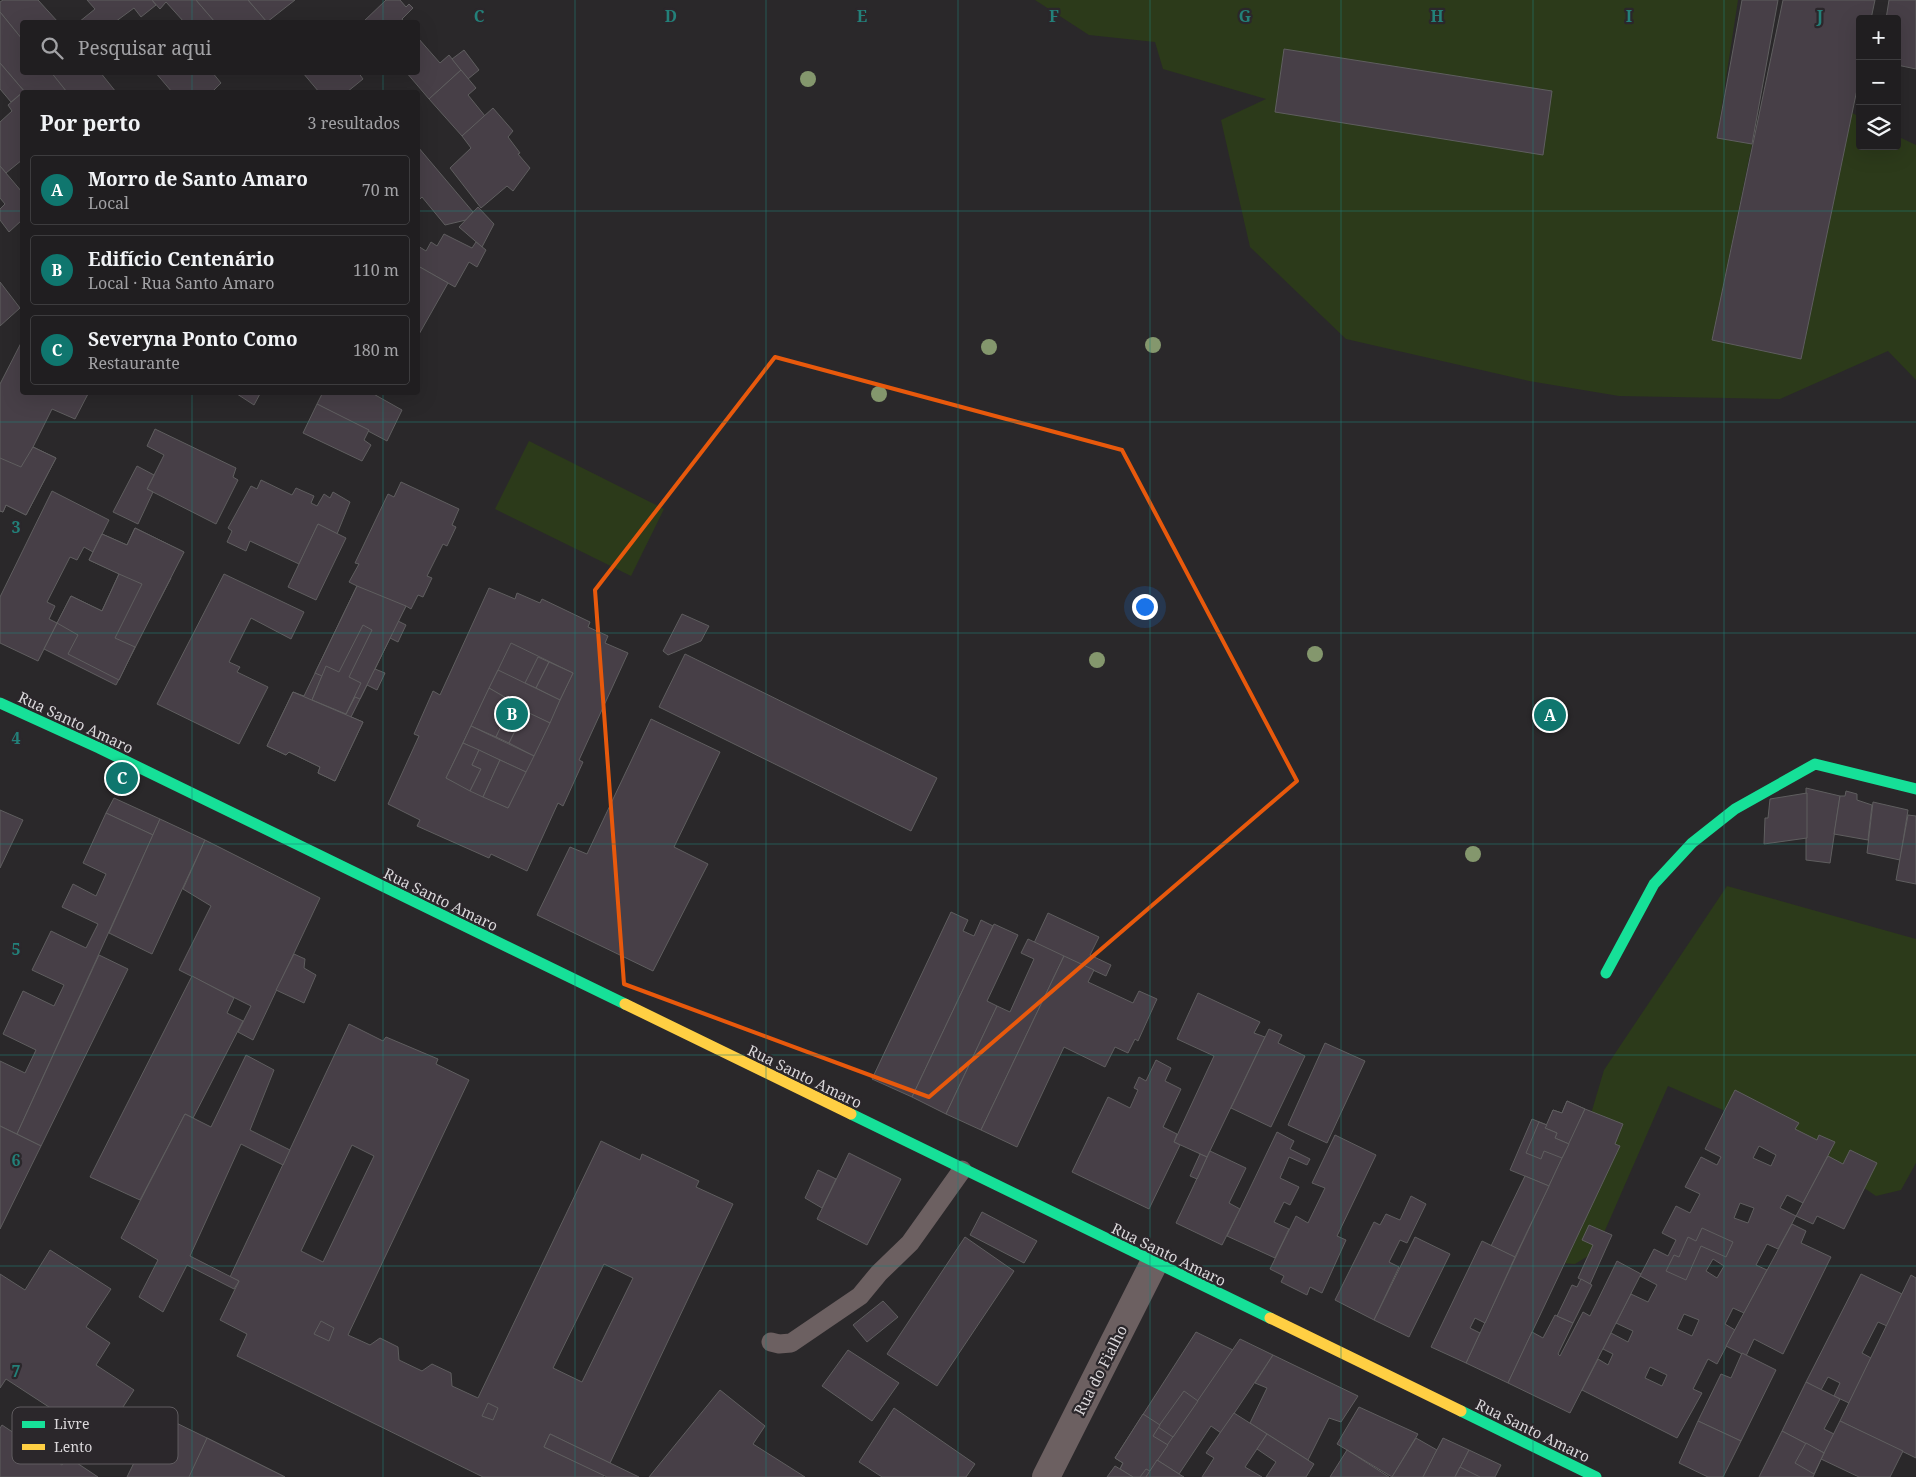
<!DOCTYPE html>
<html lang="pt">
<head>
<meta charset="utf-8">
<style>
	:root { --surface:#201e20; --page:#282729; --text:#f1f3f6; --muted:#a2a2a5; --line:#3d3c3e; --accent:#0f766e }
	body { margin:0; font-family:"Noto Serif",serif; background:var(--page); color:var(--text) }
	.controls { position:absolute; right:15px; top:15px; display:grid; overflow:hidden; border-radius:5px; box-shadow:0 5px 20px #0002 }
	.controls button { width:45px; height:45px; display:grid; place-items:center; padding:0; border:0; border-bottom:1px solid var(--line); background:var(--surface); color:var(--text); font:25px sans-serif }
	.you { position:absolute; left:1144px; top:606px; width:18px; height:18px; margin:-12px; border:4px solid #fff; border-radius:50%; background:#1a73e8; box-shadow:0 0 0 8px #1a73e833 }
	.badge { display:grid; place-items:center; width:32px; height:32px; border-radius:50%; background:var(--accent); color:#fff; font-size:16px; font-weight:700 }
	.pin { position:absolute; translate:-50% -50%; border:2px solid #fff; box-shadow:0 1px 5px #0006 }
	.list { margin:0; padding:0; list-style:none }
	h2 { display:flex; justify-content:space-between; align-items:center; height:65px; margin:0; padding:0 20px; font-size:21px }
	h2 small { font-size:16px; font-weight:400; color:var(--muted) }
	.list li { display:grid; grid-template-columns:32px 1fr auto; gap:15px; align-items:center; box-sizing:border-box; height:70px; margin:0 10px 10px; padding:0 10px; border:1px solid var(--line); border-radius:5px }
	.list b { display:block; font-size:19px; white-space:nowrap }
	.list p { margin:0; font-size:16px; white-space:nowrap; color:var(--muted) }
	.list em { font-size:16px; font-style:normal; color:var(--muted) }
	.icon { flex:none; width:28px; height:28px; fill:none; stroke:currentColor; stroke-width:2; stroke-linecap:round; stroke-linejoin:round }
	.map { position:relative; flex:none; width:1916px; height:1477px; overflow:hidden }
	.search { position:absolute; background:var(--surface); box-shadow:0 5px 20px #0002; left:20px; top:20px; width:400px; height:55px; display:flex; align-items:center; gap:12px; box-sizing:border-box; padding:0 18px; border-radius:5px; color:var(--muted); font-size:19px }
	.panel { position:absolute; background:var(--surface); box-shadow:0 5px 20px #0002; left:20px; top:90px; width:400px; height:305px; border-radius:5px }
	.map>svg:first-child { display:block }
</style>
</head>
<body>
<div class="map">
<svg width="1916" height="1477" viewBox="0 0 1916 1477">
	<rect width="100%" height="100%" fill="#2a282a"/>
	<!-- green -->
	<g fill="#2c3a1a">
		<path d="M1035,0H1738L1717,137L1752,144L1712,340L1801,359L1852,113L1860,117V146H1897V136L1916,145V380L1888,351L1780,399L1619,396L1529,381L1346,339L1250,247L1221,120L1266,99L1163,69L1155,42L1089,35Z"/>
		<path d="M529,441L664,509L631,576L495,509Z"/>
		<path d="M1727,886L1916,939V1163L1901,1190L1876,1196L1798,1143L1668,1086L1596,1251L1575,1264L1547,1262L1604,1070Z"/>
	</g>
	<!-- building -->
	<g fill="#473f47" stroke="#5f5e5f" fill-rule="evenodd">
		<path d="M3,0H38L58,22H22V39L0,12V2Z"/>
		<path d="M87,0H152L156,5L141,17L134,8L115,22H79L95,9Z"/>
		<path d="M152,0H196L215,22H184L166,2L160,9Z"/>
		<path d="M196,0H248L267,22H215Z"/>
		<path d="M248,0H295L267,22Z"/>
		<path d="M386,0H400L406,7L409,4L413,8L402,19L404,22H363Z"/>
		<path d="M1742,0H1778L1752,144L1717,138Z"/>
		<path d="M1783,0H1875L1871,19H1860V75L1801,359L1712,340Z"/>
		<path d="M1889,0H1916V69L1897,65V19H1886Z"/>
		<path d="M0,12L22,39V72H51L67,92H25L0,63Z"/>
		<path d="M418,38L440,63L449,55L461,70L429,99L406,72H418Z"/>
		<path d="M1284,49L1552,91L1543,155L1275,112Z"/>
		<path d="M464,50L479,70L468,79L452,59Z"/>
		<path d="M0,63L24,91L11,102L0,89Z"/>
		<path d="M461,70L476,88L468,95L485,116L462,136L429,99Z"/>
		<path d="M51,72H100L116,92H67Z"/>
		<path d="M155,72H212L221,83L212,92H172Z"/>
		<path d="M358,72L363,79L347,92H319L303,73Z"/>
		<path d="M22,93V160L6,173L0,166V122L12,111L8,105Z"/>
		<path d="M493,108L513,131L508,137L520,153L518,154L530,168L513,191L507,186L481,208L450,168L471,148L462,136Z"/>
		<path d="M418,147L473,212L466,220L445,225L422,197L418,201Z"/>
		<path d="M0,166L22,192V220L9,232L0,220V209L5,204L0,198Z"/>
		<path d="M478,207L494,224L482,247L459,227Z"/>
		<path d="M444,234L472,248L476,242L486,250L477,267L469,262L455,287L418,266V246L426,251L431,242L437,246Z"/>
		<path d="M418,266L448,283L418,336Z"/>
		<path d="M0,282L20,308L0,326Z"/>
		<path d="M21,343L22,392H89L75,419L52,409L33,447L56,458L26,515L6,505L3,512L0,511V384Z"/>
		<path d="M234,392H261L254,405Z"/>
		<path d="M323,392H370L402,410L387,441L317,404Z"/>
		<path d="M317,404L369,430L364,440L371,445L362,461L303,433Z"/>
		<path d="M155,429L236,468L233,477L238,480L216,524L147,489L164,455L147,446Z"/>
		<path d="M33,447L56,458L26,515L6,505L3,512L0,511V458L21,467Z"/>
		<path d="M137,466L154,475L147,489L153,492L138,524L113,512Z"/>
		<path d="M261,480L292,495L296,488L314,496L311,503L317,506L324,494L330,498L333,492L350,502L337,534L318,524L299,564L250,541L246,551L227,542L232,531L228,528L251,486L257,489Z"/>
		<path d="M401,482L459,509L452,525L456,527L447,546L443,544L427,576L432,578L423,597L418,595L411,609L406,606L398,621L406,625L398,642L390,638L375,669L385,673L377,690L367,685L351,717L363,722L335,781L318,773L320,767L289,752L286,755L267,746L293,692L304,696L357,586L349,582L359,564L355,563L388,494L394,497Z"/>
		<path d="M52,491L109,520L93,552L84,547L77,560L70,557L47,602L55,606L49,619L57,623L38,661L0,643V597Z"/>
		<path d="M318,524L346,538L316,600L288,587Z"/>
		<path d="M135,528L184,552L175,568L156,557L151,567L171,578L159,601L139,590L142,584L89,560L102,534L127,545Z"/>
		<path d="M135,528L184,552L116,685L44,649L71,596L102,611L119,574L89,560L102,534L127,545Z"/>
		<path d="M119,574L142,584L115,638L135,647L119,680L68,654L78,635L57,623L71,596L102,611Z"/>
		<path d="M224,574L304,612L291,639L251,618L229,662L240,667L237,672L268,687L239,744L157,704Z"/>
		<path d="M357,586L406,606L360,699L355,697L346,714L312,700L322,676L315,673Z"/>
		<path d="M489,588L515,599L517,593L540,603L542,599L590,622L588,627L608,636L605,643L628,653L579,760L583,762L563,806L558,803L527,871L491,854L489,858L417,826L420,820L388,804L419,736L414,734L433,691L440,695Z"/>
		<path d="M682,614L709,626L701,641L668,655L663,651Z"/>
		<path d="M363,625L372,630L349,677L361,683L346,714L312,700L326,666L339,672Z"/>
		<path d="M511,643L573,673L508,808L446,778Z"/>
		<path d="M685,654L937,778L911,831L659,707Z"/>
		<path d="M538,657L549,662L536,688L525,683Z"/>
		<path d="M549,662L573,673L560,700L536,688Z"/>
		<path d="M498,670L560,700L550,723L511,705L513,702L489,688Z"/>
		<path d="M489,688L513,702L496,737L471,726Z"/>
		<path d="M293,692L363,722L335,781L318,773L320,767L289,752L286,755L267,746Z"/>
		<path d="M511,705L525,711L509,743L496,737Z"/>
		<path d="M525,711L550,723L534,756L509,743Z"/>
		<path d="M651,719L720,752L674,847L708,864L653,971L537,915L570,847L587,854Z"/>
		<path d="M471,726L534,756L526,772L463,743Z"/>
		<path d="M463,743L479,750L472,765L481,769L470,791L446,778Z"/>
		<path d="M479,750L500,760L483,797L470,791L481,769L472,765Z"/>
		<path d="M500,760L526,772L508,808L483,797Z"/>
		<path d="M1806,788L1840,796L1830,863L1806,860Z"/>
		<path d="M1846,791L1857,794V800L1872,805L1868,840L1834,834L1840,796H1845Z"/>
		<path d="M1807,793V838L1764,844L1765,818H1768L1770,799Z"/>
		<path d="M114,798L160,819L153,835L106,813Z"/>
		<path d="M1873,802L1908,810L1900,860L1867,853Z"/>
		<path d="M0,810L23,820L0,868Z"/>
		<path d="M106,813L153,835L17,1134L0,1126V1061L25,1073L36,1050L3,1034L23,991L54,1006L64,985L32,970L51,931L86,948L98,924L62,907L73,884L96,896L106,874L83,863Z"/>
		<path d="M1908,815L1916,816V884L1896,880Z"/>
		<path d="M160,819L205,840L152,954L109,933Z"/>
		<path d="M205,840L320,898L253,1040L238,1032L251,1006L179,970L211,906L183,889Z"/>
		<path d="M951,912L968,920L963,931L974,936L981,920L993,926L912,1097L872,1079Z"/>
		<path d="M1048,913L1099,937L1090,955L1111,965L1106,976L1034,943Z"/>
		<path d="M994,924L1018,935L987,1001L997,1006L946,1114L912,1097Z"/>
		<path d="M1028,939L1064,956L981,1130L946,1114L997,1006L1010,1012L1034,959L1021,953Z"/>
		<path d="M294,954L305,959L304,968L316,975L304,1003L276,990Z"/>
		<path d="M99,955L128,969L41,1146L17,1134Z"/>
		<path d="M1064,956L1094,970L1088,982L1133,1003L1139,991L1157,999L1138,1041L1135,1039L1128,1053L1115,1047L1105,1067L1064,1047L1017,1147L981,1130Z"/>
		<path d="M192,976L234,998L227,1013L243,1021L193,1118L185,1114L140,1200L90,1177Z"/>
		<path d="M1198,993L1260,1022L1254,1033L1265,1037L1207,1157L1174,1142L1214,1056L1177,1039Z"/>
		<path d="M349,1024L383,1041L386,1037L438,1059L436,1064L469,1080L348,1335L370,1345L380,1338L398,1347L399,1360L422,1371L432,1364L451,1373L452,1386L478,1398L601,1141L640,1160L642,1154L699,1181L696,1187L733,1204L610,1463L550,1434L544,1447L604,1475L603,1477H483L237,1356L247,1334L220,1320L239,1281L230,1277ZM352,1145L374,1156L323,1262L301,1251ZM604,1264L633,1278L582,1382L553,1368Z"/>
		<path d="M1269,1029L1282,1035L1278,1043L1305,1056L1271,1127L1231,1108Z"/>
		<path d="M1325,1043L1365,1061L1327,1143L1288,1125Z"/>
		<path d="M246,1055L274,1070L250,1130L290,1150L283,1165L241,1144L190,1256L239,1281L234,1289L187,1265L163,1312L139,1297L158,1260L121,1238L185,1114L211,1127Z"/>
		<path d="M1156,1060L1171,1068L1165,1081L1181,1089L1163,1127L1177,1134L1174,1142L1180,1145L1149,1209L1072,1172L1108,1097L1130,1108L1138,1090L1134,1088L1139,1077L1146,1081Z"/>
		<path d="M1735,1090L1799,1123L1795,1129L1817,1140L1819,1135L1835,1142L1803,1203L1787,1195L1780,1208L1796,1216L1778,1249L1767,1244L1756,1265L1767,1270L1744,1313L1733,1308L1725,1324L1735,1330L1717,1364L1708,1359L1693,1389L1702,1393L1677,1438L1582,1390L1598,1359L1608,1365L1613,1354L1603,1349L1611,1333L1628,1342L1633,1331L1616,1323L1631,1294L1648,1302L1657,1285L1640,1276L1641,1274L1654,1249L1668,1256L1676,1240L1662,1233L1676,1206L1690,1213L1700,1194L1685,1187L1701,1157L1717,1165L1721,1157L1705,1149ZM1759,1146L1776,1155L1771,1166L1753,1158ZM1740,1203L1754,1208L1748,1223L1734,1218ZM1713,1259L1724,1266L1717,1278L1706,1271ZM1684,1314L1699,1320L1692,1336L1677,1329ZM1650,1367L1667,1375L1662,1386L1645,1378Z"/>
		<path d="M1567,1101L1585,1109L1549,1186L1510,1170L1532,1119L1547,1125L1553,1110L1562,1113Z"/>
		<path d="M1567,1101L1585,1109L1569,1144L1555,1138L1557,1133L1545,1128L1553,1110L1562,1113Z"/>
		<path d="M1585,1109L1623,1124L1615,1144L1620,1146L1508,1383L1466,1363Z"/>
		<path d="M1539,1122L1547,1125L1545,1128L1557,1133L1555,1138L1569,1144L1562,1158L1544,1151L1541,1159L1526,1153Z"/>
		<path d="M0,1126L41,1146L0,1229Z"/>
		<path d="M1277,1132L1294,1141L1290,1149L1310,1159L1307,1165L1289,1157L1280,1178L1299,1187L1290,1205L1284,1202L1274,1222L1289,1229L1275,1258L1227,1236Z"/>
		<path d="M1335,1135L1376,1155L1337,1236L1346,1240L1322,1293L1310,1287L1307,1295L1281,1282L1284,1276L1270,1269L1296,1216L1308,1223L1325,1188L1312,1183Z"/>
		<path d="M1850,1150L1877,1163L1844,1229L1817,1216L1813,1224L1796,1216L1828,1156L1843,1164Z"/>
		<path d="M1210,1151L1246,1168L1229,1203L1240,1209L1222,1245L1176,1223Z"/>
		<path d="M849,1153L901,1179L867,1245L817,1219Z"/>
		<path d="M1200,1154L1207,1157L1197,1179L1190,1176Z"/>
		<path d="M818,1170L836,1179L822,1208L805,1198Z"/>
		<path d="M1525,1176L1549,1186L1515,1257L1491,1246Z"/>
		<path d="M1411,1196L1426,1204L1407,1243L1400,1240L1389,1262L1399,1267L1374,1320L1335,1300L1374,1222L1380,1225L1386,1214L1400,1220Z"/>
		<path d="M982,1212L1037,1241L1024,1263L970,1235Z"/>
		<path d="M1792,1224L1806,1231L1801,1243L1831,1257L1783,1354L1754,1339L1746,1356L1726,1346Z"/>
		<path d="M1589,1225L1612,1235L1590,1284L1578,1278L1593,1245L1582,1240Z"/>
		<path d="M1702,1228L1733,1242L1726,1257L1701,1246L1686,1280L1666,1271L1674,1255L1679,1257L1688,1237L1696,1241Z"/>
		<path d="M965,1237L1014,1271L937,1386L887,1354Z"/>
		<path d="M1415,1237L1450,1254L1409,1337L1374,1320Z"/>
		<path d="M1482,1241L1515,1257L1485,1323L1475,1318L1470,1328L1480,1333L1466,1363L1431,1347Z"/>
		<path d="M50,1250L111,1289L86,1327L110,1343L96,1365L134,1390L101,1441L6,1379L0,1388V1274L25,1290Z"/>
		<path d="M1617,1261L1641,1274L1640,1276L1570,1413L1508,1383L1532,1332L1543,1338L1555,1315L1573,1323L1558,1354L1560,1356L1583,1312L1590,1316Z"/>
		<path d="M1861,1274L1902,1294L1887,1326L1878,1322L1862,1353L1871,1358L1849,1403L1834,1396L1840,1383L1828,1377L1821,1390L1806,1382Z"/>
		<path d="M1911,1275L1916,1278V1458L1840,1421Z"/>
		<path d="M1581,1279L1592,1285L1573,1323L1557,1316L1572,1285L1577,1287Z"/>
		<path d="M883,1301L898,1317L867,1342L853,1325Z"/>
		<path d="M321,1321L334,1328L329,1341L314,1334Z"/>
		<path d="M1196,1332L1233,1350L1146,1477H1133L1120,1469L1123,1463L1115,1458Z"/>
		<path d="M1240,1339L1273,1355L1221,1433L1211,1426L1179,1474L1157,1460Z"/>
		<path d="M848,1350L899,1383L872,1421L822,1386Z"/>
		<path d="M1742,1353L1776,1370L1741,1441L1698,1421L1721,1374L1731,1378Z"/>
		<path d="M1273,1355L1358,1396L1341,1422L1329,1418L1308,1460L1250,1423L1267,1388L1255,1383Z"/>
		<path d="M1806,1382L1840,1399L1824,1429L1834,1434L1824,1453L1782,1431Z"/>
		<path d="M720,1390L765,1426L753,1444L805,1477H649Z"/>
		<path d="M1184,1391L1198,1401L1173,1437L1158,1427Z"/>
		<path d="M488,1403L498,1408L493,1420L482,1416Z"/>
		<path d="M1359,1407L1418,1434L1392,1477L1337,1444Z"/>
		<path d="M894,1408L975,1464L966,1477H882L859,1462Z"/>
		<path d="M1234,1413L1267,1434L1245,1467L1262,1477H1202L1214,1458L1206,1453Z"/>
		<path d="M158,1414L207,1438L285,1477H127Z"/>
		<path d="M1143,1414L1160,1425L1153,1436L1168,1445L1150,1471L1146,1469L1140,1477H1133L1120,1469L1123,1463L1115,1458Z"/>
		<path d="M1698,1421L1741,1441L1723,1477H1708L1679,1463Z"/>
		<path d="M1840,1421L1903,1451L1890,1477H1859L1821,1459Z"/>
		<path d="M2,1425L62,1465L68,1457L98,1477H0V1428Z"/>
		<path d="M1782,1431L1824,1453L1813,1477H1759Z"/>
		<path d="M550,1434L610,1463L639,1477H607L544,1447Z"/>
		<path d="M1267,1434L1314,1464L1306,1477H1266L1276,1462L1257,1449Z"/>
		<path d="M207,1438L285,1477H189Z"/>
		<path d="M1416,1438L1437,1450L1423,1477H1392Z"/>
		<path d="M1443,1438L1469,1450L1455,1477H1423Z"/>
		<path d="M1806,1443L1824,1453L1814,1474L1795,1463Z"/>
		<path d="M1347,1450L1389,1477H1330Z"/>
		<path d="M1469,1450L1501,1465L1495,1477H1455Z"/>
		<path d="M1157,1460L1179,1474L1184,1477H1146Z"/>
		<path d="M1115,1466L1120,1469L1133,1477H1107Z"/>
		<path d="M1460,1467L1480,1477H1455Z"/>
	</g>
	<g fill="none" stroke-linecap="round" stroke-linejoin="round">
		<!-- lane -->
		<path stroke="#6c6061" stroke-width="19" d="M771,1342L779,1344L791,1343L860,1296L879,1273L910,1243L962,1170"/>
		<!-- street -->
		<path stroke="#6c6061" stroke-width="28" d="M1046,1477L1154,1263"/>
		<!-- fast -->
		<g stroke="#16e098" stroke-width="11">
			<path d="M0,703L99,748L625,1004"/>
			<path d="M1606,973L1654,884L1692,843L1735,809L1815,764L1916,789"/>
			<path d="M851,1114L1270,1318"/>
			<path d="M1461,1411L1596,1477"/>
		</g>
		<!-- slow -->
		<g stroke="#ffcf43" stroke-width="11">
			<path d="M625,1004L851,1114"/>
			<path d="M1270,1318L1461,1411"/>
		</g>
	</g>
	<!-- trees -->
	<g fill="#84976d">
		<circle cx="808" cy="79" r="8"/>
		<circle cx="1153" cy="345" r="8"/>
		<circle cx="989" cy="347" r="8"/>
		<circle cx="879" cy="394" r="8"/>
		<circle cx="1315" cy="654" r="8"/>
		<circle cx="1097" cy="660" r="8"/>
		<circle cx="1473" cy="854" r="8"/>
	</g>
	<!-- marked area -->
	<path fill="none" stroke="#e8590c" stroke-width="4" stroke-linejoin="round" d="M775,357L1122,450L1297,781L929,1097L624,984L595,590Z"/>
	<!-- grid -->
	<path fill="none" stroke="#238079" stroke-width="1" stroke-opacity="0.55" d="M192,0V22M383,0V22M575,0V1477M766,0V1477M958,0V1477M1150,0V1477M1341,0V1477M1533,0V1477M1724,0V1477M192,72V92M383,72V92M0,211H22M418,211H1916M192,392V1477M383,392V1477M0,422H1916M0,633H1916M0,844H1916M0,1055H1916M0,1266H1916"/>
	<g text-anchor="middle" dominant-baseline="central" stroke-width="4.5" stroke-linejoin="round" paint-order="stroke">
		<!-- street labels -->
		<g font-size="15" fill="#dbd8db" stroke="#2b272b">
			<text transform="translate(76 722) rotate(25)">Rua Santo Amaro</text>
			<text transform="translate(441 899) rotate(26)">Rua Santo Amaro</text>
			<text transform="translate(805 1076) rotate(26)">Rua Santo Amaro</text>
			<text transform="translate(1169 1254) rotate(26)">Rua Santo Amaro</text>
			<text transform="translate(1100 1370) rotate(-63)">Rua do Fialho</text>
			<text transform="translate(1533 1430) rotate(26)">Rua Santo Amaro</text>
		</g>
	</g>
	<!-- legend -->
	<rect x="12" y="1407" width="166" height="57" rx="8" fill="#2b272b" stroke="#605c60" stroke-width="1"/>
	<rect x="22" y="1421" width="23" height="7" fill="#16e098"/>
	<rect x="22" y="1444" width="23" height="6" fill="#ffcf43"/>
	<g font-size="14" fill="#dbd8db">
		<text x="54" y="1429">Livre</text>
		<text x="54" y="1452">Lento</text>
	</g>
	<g font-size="16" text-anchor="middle" font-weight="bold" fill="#238079" stroke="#2b272b" stroke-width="4.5" stroke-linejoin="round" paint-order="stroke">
		<text x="479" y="22">C</text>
		<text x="671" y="22">D</text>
		<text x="862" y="22">E</text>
		<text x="1054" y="22">F</text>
		<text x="1245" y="22">G</text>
		<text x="1437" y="22">H</text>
		<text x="1629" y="22">I</text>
		<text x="1820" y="22">J</text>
		<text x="16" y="533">3</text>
		<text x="16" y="744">4</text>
		<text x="16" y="955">5</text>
		<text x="16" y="1166">6</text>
		<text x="16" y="1377">7</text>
	</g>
</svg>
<div class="controls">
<button>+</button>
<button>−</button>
<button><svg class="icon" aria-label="layers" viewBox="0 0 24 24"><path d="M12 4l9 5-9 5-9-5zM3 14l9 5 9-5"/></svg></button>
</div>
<div class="you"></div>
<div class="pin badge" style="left:1550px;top:715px">A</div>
<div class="pin badge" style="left:512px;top:714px">B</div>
<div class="pin badge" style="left:122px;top:778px">C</div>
<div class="search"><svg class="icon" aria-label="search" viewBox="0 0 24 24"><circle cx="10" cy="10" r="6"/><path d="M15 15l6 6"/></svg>Pesquisar aqui</div>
<section class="panel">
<h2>Por perto<small>3 resultados</small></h2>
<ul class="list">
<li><span class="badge">A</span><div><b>Morro de Santo Amaro</b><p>Local</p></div><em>70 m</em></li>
<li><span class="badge">B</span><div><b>Edifício Centenário</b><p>Local · Rua Santo Amaro</p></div><em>110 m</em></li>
<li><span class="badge">C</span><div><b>Severyna Ponto Como</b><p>Restaurante</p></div><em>180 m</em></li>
</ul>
</section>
</div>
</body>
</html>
